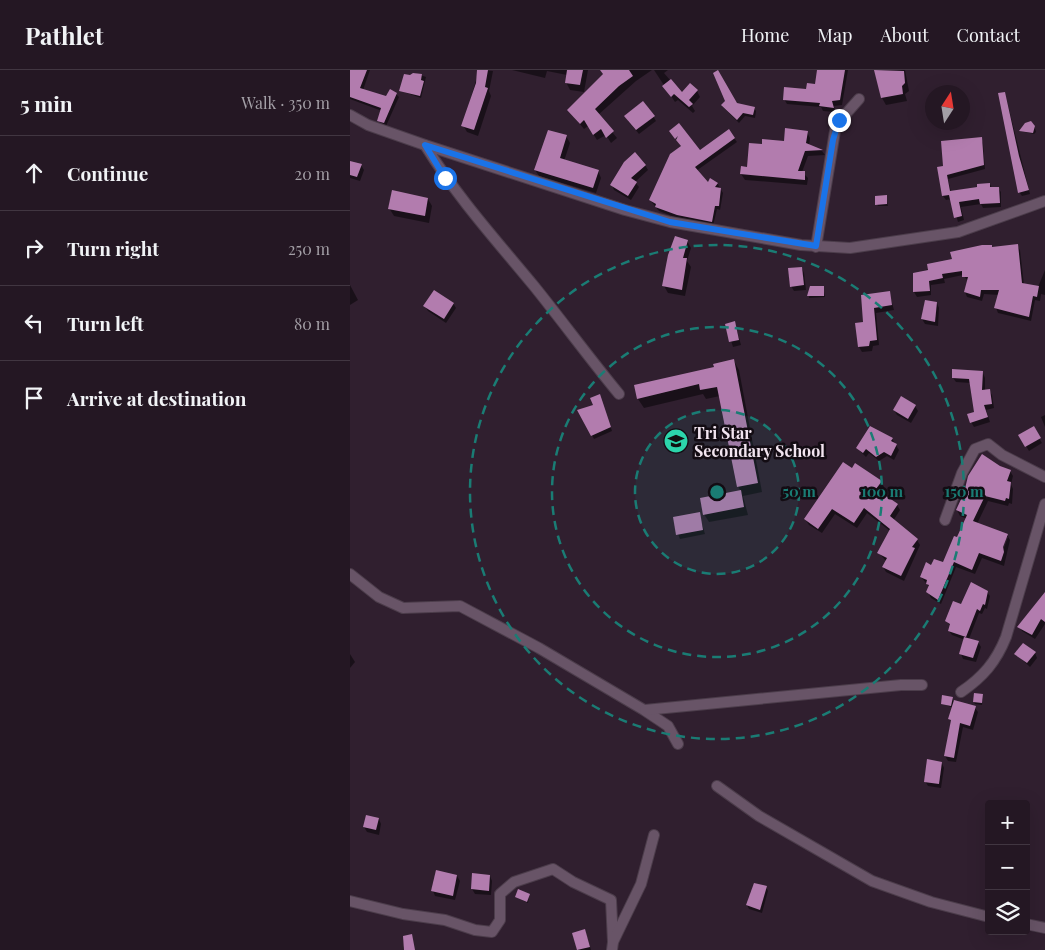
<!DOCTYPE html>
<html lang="en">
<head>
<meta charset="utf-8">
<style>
	:root { --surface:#241723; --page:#302430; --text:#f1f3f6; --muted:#a39fa6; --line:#413641 }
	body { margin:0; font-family:"Playfair Display",serif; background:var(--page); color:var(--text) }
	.controls { position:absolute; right:15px; bottom:15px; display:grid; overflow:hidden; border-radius:5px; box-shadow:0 5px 20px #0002 }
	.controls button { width:45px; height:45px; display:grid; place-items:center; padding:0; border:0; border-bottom:1px solid var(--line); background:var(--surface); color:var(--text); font:25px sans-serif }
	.compass { position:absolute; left:575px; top:15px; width:45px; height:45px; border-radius:50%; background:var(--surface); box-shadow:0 5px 20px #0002; rotate:12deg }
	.stop { position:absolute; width:15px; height:15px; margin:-11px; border:4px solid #1a73e8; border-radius:50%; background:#fff }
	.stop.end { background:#1a73e8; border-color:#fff; box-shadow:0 1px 5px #0008 }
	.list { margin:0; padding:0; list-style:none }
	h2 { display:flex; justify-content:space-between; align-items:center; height:65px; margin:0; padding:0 20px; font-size:21px }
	h2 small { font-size:16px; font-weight:400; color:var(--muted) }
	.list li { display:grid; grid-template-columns:32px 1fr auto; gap:15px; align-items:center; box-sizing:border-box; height:75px; padding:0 20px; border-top:1px solid var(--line) }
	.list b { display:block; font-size:19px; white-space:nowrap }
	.list em { font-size:16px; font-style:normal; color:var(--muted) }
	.icon { flex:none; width:28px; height:28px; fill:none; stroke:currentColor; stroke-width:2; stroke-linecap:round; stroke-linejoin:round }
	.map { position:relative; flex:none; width:695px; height:880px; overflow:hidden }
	header { display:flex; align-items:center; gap:30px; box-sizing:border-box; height:70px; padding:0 25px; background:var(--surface); border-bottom:1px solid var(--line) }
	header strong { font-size:24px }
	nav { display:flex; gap:28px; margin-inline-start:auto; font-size:18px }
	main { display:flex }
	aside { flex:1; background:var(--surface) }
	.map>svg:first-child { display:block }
</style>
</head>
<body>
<header>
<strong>Pathlet</strong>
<nav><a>Home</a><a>Map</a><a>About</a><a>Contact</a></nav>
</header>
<main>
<aside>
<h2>5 min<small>Walk · 350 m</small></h2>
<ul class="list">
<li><svg class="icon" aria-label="ahead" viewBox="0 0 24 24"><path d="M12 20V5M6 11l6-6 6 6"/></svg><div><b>Continue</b></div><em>20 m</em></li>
<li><svg class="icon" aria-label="right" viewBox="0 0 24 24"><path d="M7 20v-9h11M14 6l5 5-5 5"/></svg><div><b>Turn right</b></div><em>250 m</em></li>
<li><svg class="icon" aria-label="left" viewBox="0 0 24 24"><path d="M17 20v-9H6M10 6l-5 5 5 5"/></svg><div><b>Turn left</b></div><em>80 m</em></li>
<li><svg class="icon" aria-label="arrive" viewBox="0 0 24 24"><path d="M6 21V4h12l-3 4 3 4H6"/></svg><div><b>Arrive at destination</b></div></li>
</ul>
</aside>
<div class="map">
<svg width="695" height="880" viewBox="0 0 695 880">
	<rect width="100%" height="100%" fill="#301f2f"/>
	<!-- shadow -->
	<g fill="#0007" fill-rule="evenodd">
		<path d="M0,0H20L13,20L37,28L46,24L49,27L36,56L29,51L32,41L0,29Z"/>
		<path d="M129,0L143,1L139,21L141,26L128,66L117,62L113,55Z"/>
		<path d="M162,0H238L234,22L220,20L216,12L217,5L197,1L195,8Z"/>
		<path d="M257,0H302L286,11L248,45L267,68L261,73L256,65L247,70L238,56L234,59L218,40Z"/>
		<path d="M304,0H318L314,3L332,24L347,21L350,27L342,36L345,41L343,43L328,30L325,32Z"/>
		<path d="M468,0H498L492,35L484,36L485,42L473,41L471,37L437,34L434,29L466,15Z"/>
		<path d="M525,0H555L559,21L555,24L557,31L536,35L532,28Z"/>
		<path d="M64,3L76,7L71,28L51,21Z"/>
		<path d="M655,23L680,124L672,126L669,122Z"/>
		<path d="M386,34L404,38L406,41L405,48L395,46L389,53L372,36Z"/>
		<path d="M303,46L306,51L289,64L278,51Z"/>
		<path d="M328,55L350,82L384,68L387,72L346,101L358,114L367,113L373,123L370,140L367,139L363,156L330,149L309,141L300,130L332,77L323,65Z"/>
		<path d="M684,55L686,62L684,64L670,61Z"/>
		<path d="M457,62L460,68L459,76L472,81L475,85L458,86L452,102L458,108L457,115L395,110L391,104L398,98L413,75L435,72Z"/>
		<path d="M216,66L220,73L214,91L248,101L251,108L246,123L189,106L185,100Z"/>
		<path d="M631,69L633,73L635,99L598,109L601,122L640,114L642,118H648L651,122V137L633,138L631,134L611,137L614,150L608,152L601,129L596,130L593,126L595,97Z"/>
		<path d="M0,92L11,95L14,100L10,111L0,108Z"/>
		<path d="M295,95L298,100L285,112L289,117L281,130L264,120L262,115Z"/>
		<path d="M536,127L538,136H528L527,134Z"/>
		<path d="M78,129L82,136L79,153L44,146L39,138Z"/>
		<path d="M337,171L341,178L337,191L341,197L335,226L318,223L314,216Z"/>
		<path d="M667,176L670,180L674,215L688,217L695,200V225L691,224L690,231L685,230L681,251L648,243L646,238L649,225L634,224L632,231L617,227L615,222L618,211L613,205L594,209L595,213L581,215V225L567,227L564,222V204L642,178Z"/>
		<path d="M452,198L454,203L456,220L444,221L441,216Z"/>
		<path d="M0,215L8,230L0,235Z"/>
		<path d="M473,217L475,227L459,228L461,218Z"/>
		<path d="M539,222L544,240L526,243L529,275L523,276L522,281L512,282L509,277L514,253L512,226Z"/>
		<path d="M103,233L106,238L96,253L78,241L75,236Z"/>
		<path d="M587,233L589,238L588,256L575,254L572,249Z"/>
		<path d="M385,253L391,275L383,277L376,255Z"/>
		<path d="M384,291L389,300L412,422L393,426L398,445L359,452L354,444L391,422L388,416L370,326L356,329L353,324L294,338L288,329Z"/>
		<path d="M633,303L635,308V321L639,320L642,325L644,338L636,340L640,352L624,357L621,352L625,343L621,313L606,312L603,308Z"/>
		<path d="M251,329L262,361L244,369L229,341L244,335Z"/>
		<path d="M565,336L568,341L561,353L547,345L544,340Z"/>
		<path d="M695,345V357L691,347Z"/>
		<path d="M683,358L692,373L679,381L670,366Z"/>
		<path d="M542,369L549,380L544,390L537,386L529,391L519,383L516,387L507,378Z"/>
		<path d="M649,397L660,401L663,406L661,414L663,419L662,434L659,433L658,436L638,431L627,454L657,465L660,470L654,496L632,488L625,504L606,497L591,534L581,528L578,522L580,518L571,507L582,496L594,494L617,449L610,446L607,440ZM655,467H658L652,483L649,482Z"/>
		<path d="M502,399L531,411L534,417L530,423L547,435L550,440L543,451L567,470L570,475L554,511L536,502L533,497L536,491L529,483L540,461L517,443L507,458L485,444L472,463L459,455L455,449Z"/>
		<path d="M349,444L355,464L330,469L328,464Z"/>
		<path d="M637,522L640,526L637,539L635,538L632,544L629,543L619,569L628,572L631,577L626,592L613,589L611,584L615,570L602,565L599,561L601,556L596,551L611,536Z"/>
		<path d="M695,530V554L685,569L672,561L669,557Z"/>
		<path d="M685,583L687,588L680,597L666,584Z"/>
		<path d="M0,584L5,592L0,598Z"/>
		<path d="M633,625L632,635L625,634L624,632Z"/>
		<path d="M602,628L603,631L625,638L628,642L623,660L613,657L606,692L598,691L595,686L603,638L592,633Z"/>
		<path d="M592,693L594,698L591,718L578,716L575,711Z"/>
		<path d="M29,749L31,754L29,765L17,762L14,757Z"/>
		<path d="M107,806L110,811L105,830L85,826L83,821Z"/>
		<path d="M140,806L142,811L141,825L125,824L122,819Z"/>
		<path d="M416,817L418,821L412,843L399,839L397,835Z"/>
		<path d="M179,825L178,833L166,827Z"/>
		<path d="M235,861L241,880H228L224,864Z"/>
	</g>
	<!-- building -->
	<g fill="#b27cae">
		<path d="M0,0H17L10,18L36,26L40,19L47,23L34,53L27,51L31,38L0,27Z"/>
		<path d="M127,0H138L135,17L138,18L124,60L111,56L126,13Z"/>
		<path d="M217,0H233L230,15L215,13Z"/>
		<path d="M250,0H279L283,6L269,16L245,39L264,61L256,68L251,59L243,65L234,50L230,54L217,40L253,4Z"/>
		<path d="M368,0L387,33L405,37L403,45L393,43L387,50L371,35L375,31L363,3Z"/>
		<path d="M467,0H495L490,30L482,31L484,38L469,36L470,33L433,30L434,17L456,19L457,13L465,14Z"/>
		<path d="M524,0L554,1L555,13L552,16L553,24L531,28Z"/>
		<path d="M63,3L72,4L71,10L74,11L70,26L49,21L54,4L60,5Z"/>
		<path d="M321,9L332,22L340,13L348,20L339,30L343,34L339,37L324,24L321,27L312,16Z"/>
		<path d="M655,22L669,86L679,120L668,123L648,23Z"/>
		<path d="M293,31L305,46L286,60L274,46Z"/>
		<path d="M681,51L685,56L683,63L669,61L675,53Z"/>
		<path d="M329,53L350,80L379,59L385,68L345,97L358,112L360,108L368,113L365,117L371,118L369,136H365L362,152L327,145L305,137L306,134L299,130L320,84L331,76L326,70L328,66L325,69L319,61Z"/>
		<path d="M435,58L458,61L456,73L473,80L455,81L448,101H455V110L390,104L391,96L397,97L399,73L412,74V69L434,71Z"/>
		<path d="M198,60L217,65L210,88L249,100L243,118L184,100Z"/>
		<path d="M632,67L634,95L597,105L600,121L627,117V114L640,113V117H649L650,133L630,134L629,129L609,132L612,146L604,148L599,125L592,126L587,97L593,96L591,71Z"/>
		<path d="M285,82L296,95L281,108L287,112L278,126L260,115L274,92Z"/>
		<path d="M0,91L12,94L7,107L0,105Z"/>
		<path d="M42,120L78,128L75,146L38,139Z"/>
		<path d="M537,125V134L525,135V126Z"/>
		<path d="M325,166L338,170L333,188H337L332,220L312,216L318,185Z"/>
		<path d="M668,174L672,213L689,216L687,227L683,226L679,247L644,238L649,220H631L630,227L614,222L618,207H612V201L592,204L593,208L579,211L580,221L563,222V203L578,200L577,194L602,189L600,182L632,175H642V177Z"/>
		<path d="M452,197L454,215L440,217L438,198Z"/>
		<path d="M460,216H474V226H457Z"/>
		<path d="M84,220L104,233L94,249L73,236Z"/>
		<path d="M540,221L542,235L524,238L527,270L520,271L519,276L508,277L505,253L513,252L511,225Z"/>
		<path d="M575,230L587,232L585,252L571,249Z"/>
		<path d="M385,251L389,270L379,272L375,254Z"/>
		<path d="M384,289L408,413L387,417L367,317L350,320L349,314L287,329L284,315L364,297L363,294Z"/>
		<path d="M602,299L633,301L632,320L640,319L642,334L634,335L638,347L620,353L617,344L624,342L619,309L602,308Z"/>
		<path d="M250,324L261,357L241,366L227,340L243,335L240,328Z"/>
		<path d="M551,326L566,335L558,349L543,340Z"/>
		<path d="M520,356L543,368L541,371L547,374L541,386L534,382L526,387L516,379L513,383L506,378Z"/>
		<path d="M684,356L691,368L675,377L668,365Z"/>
		<path d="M632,384L650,396L661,400L657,411L661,412L659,429L656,428L655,431L635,426L623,451L658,464L653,477L654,482L651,491L629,483L622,500L604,492L588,530L576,522L579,515L576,514L577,510L570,507L576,492L581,495L584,489L593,492L604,466L607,467L617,445L606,440L614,423L618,406Z"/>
		<path d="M493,392L502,398L505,393L532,411L526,419L548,434L540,446L568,469L562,477L565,478L551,506L532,497L537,488L527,483L540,459L514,438L504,453L482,439L468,459L454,449Z"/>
		<path d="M391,420L394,437L353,445L350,428Z"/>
		<path d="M350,442L353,460L326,465L323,447Z"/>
		<path d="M621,512L638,521L635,535L633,534L630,541L627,539L616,567L598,561L600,554L595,551L603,531L611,534Z"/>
		<path d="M695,522V552L691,549L682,565L667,557Z"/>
		<path d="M614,567L629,571L623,588L609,584Z"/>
		<path d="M673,573L686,582L677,593L664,584Z"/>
		<path d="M624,623L633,624L632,633L623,632Z"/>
		<path d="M592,625L603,627L601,636L591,634Z"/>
		<path d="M604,630L626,636L620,656L610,653L604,688L594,686L601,650L598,649Z"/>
		<path d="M577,689L592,692L589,714L574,712Z"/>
		<path d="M16,745L29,748L26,760L13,757Z"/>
		<path d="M86,800L107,805L103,826L81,821Z"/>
		<path d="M122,803L140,805L139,821L121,819Z"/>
		<path d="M404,813L417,816L410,840L396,835Z"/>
		<path d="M168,819L180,824L177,832L165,827Z"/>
		<path d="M235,859L240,877L227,880L222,863Z"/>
		<path d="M62,864L65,880H54L53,866Z"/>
	</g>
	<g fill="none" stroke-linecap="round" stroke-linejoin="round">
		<defs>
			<g id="street">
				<path d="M0,45L18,55L75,75L275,140L320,152L451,175L500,178L608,162L695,131"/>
				<path d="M75,75C107,127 146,170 184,216C213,252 240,289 269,324"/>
				<path d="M466,177L486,55L509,29"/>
				<path d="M595,450L612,403L625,379L638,374L652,385L695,407"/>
				<path d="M0,504L29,527L53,538L110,536L189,578L294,640L318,656L328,674"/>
				<path d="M611,622C633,607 646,592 656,567L695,434"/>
				<path d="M295,640L551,615H572"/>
				<path d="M367,716L409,746L522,811L581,832L639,847"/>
				<path d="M0,831L53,844L95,850L125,860L142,862L150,850V824L164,812L203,799L223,812L261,830L263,872"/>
				<path d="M676,854L695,858"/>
				<path d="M262,880L263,872L291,814L304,765"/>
			</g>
		</defs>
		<!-- street casing -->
		<use href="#street" stroke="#4c3d4b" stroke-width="12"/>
		<!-- street -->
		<use href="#street" stroke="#685467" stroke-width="10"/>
	</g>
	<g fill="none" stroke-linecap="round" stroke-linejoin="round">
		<!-- route -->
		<path stroke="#1a73e8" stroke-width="6" d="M95,108L75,75L320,152L466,176L483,70L489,50"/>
	</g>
	<!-- distance rings -->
	<circle cx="367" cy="422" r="82" fill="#1a7c74" fill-opacity=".12"/>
	<g fill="none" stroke="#1a7c74" stroke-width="2.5" stroke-dasharray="9 6">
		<circle cx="367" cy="422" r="82"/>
		<circle cx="367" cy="422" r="165"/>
		<circle cx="367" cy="422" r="247"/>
	</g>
	<!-- icons -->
	<defs>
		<symbol id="school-disc" viewBox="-11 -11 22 22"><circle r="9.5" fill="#2cd5ab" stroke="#130c13"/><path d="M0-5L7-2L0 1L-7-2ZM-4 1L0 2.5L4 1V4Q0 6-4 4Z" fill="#111"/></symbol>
	</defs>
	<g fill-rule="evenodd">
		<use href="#school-disc" x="312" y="357" width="28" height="28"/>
	</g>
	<g text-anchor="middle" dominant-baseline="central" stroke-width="5" stroke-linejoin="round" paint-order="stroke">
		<!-- poi labels -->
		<g font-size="16" font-weight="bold" fill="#f2e5f0" stroke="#130c13" text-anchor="start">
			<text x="344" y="362">Tri Star<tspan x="344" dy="18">Secondary School</tspan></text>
		</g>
	</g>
	<circle cx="367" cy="422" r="8" fill="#1a7c74" stroke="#130c13" stroke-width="2.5"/>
	<g font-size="15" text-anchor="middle" font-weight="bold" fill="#1a7c74" stroke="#130c13" stroke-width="5" stroke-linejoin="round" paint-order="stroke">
		<text x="449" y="427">50 m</text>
		<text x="532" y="427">100 m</text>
		<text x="614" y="427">150 m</text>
	</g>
</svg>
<div class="controls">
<button>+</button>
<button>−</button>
<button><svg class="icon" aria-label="layers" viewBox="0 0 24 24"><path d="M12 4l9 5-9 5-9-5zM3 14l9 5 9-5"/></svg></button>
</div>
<svg class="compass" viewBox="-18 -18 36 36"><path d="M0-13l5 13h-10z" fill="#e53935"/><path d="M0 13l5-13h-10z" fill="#a39fa6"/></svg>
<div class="stop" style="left:95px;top:108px"></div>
<div class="stop end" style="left:489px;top:50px"></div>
</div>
</main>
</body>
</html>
